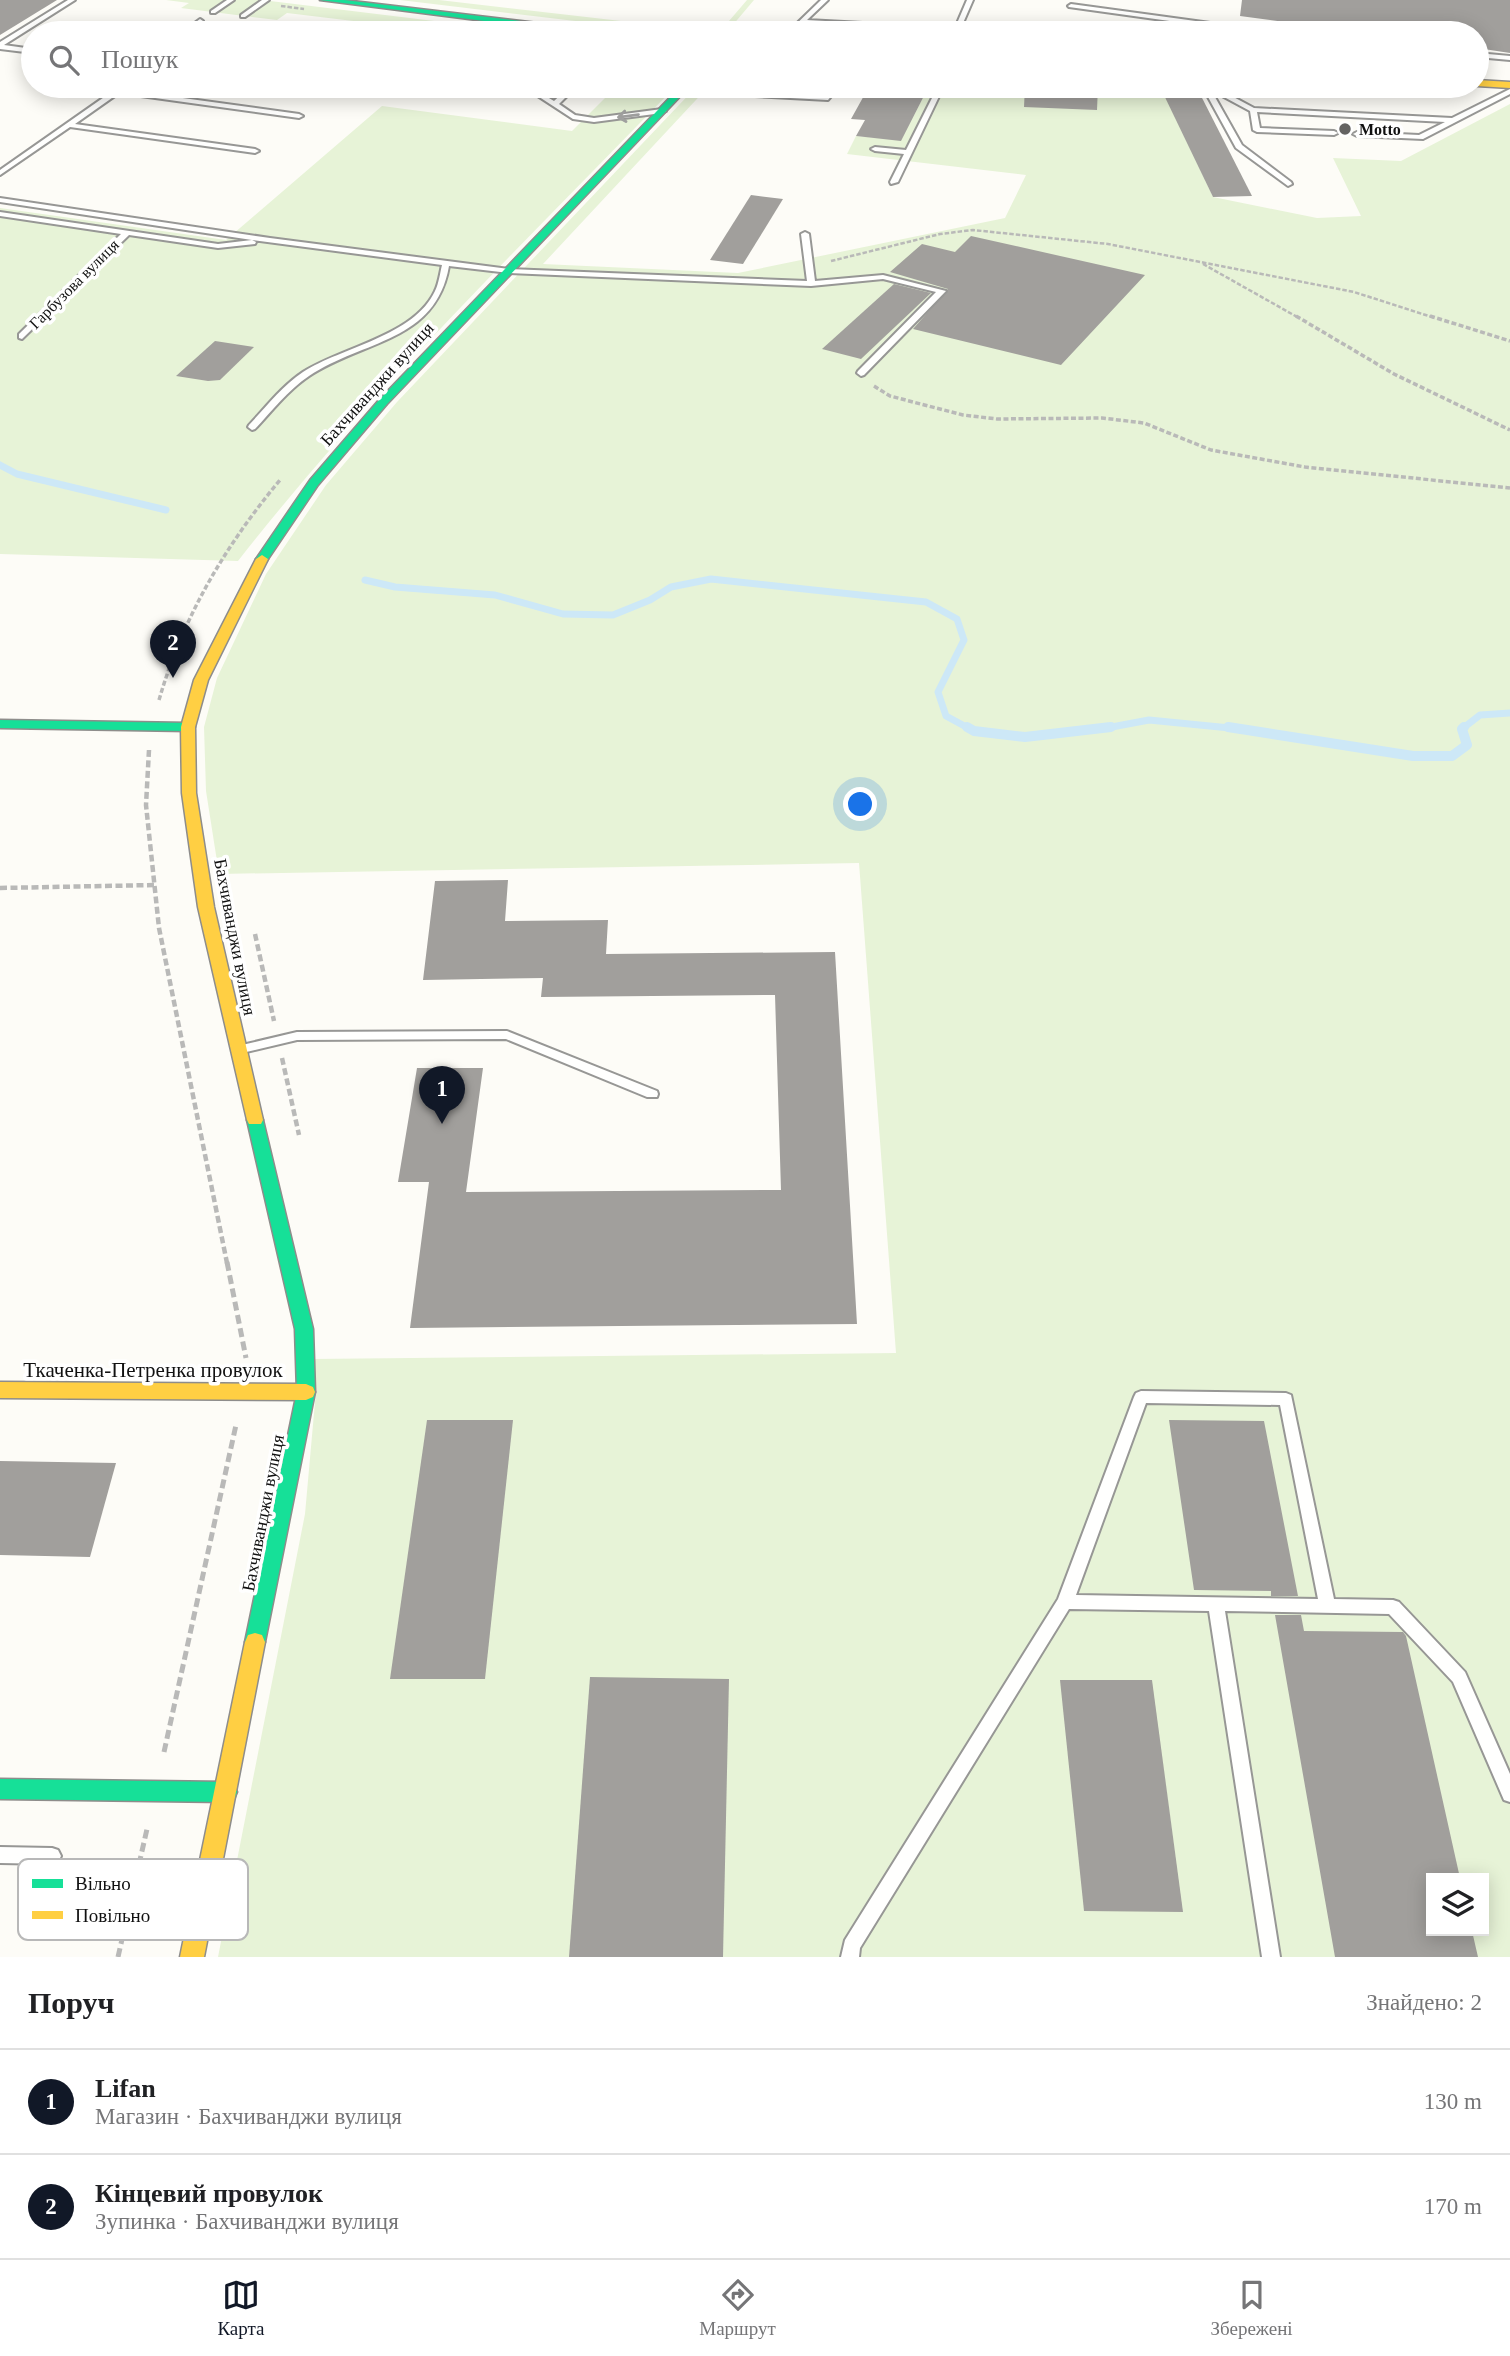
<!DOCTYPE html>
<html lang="uk">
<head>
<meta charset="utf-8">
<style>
	:root { --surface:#fff; --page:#f2f2f2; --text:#202124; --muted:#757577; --line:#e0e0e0; --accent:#111827 }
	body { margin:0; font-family:Georgia,serif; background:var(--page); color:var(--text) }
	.controls { position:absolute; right:21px; bottom:21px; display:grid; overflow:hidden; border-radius:0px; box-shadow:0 4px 18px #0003 }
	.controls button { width:63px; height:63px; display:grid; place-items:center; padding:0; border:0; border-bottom:2px solid var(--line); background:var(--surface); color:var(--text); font:35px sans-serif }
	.you { position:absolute; left:861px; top:805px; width:24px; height:24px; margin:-18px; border:5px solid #fff; border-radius:50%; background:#1a73e8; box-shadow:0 0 0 10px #1a73e833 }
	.badge { display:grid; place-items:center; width:46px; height:46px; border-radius:50%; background:var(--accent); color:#fff; font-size:23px; font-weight:700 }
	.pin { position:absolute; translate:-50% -58px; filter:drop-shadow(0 2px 4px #0008) }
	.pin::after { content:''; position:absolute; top:37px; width:24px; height:21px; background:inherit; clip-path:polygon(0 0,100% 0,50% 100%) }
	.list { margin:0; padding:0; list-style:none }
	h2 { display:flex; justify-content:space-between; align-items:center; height:91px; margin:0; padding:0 28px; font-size:30px }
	h2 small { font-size:23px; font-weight:400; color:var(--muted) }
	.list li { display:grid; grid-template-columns:46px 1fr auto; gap:21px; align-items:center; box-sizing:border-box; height:105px; padding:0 28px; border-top:2px solid var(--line) }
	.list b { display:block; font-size:26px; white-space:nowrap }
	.list p { margin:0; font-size:23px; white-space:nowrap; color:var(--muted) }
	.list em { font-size:23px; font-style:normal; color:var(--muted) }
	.icon { flex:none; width:38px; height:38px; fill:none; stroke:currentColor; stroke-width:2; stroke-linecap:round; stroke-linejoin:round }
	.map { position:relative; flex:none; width:1510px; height:1957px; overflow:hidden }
	.search { position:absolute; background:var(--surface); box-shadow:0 4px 18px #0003; left:21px; right:21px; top:21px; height:77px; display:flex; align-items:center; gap:18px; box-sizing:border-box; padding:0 24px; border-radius:38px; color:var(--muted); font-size:26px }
	.sheet { height:301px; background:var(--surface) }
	nav { display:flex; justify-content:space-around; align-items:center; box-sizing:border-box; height:98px; border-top:2px solid var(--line); background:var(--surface); font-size:19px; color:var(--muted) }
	nav a { display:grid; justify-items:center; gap:4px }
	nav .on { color:var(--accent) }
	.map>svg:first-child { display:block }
</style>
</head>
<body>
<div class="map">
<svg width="1510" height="1957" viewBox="0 0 1510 1957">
	<rect width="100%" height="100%" fill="#fdfcf7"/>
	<!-- green -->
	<g fill="#e7f3d7" fill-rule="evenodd">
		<path d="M166,0H262L532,33H453L287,13L277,20L181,8L189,3Z"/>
		<path d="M400,0H439L708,31L723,28L747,0H754L732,26L786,33H676Z"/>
		<path d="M597,86H676C526,241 371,391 238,561L0,554V208L226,240L382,106L572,131L609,94Z"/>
		<path d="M697,86H709L543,264L738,273L1005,218L1026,175L847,154L856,136L901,140L929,86H1162L1213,197L1317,218L1361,216L1333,158L1401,161L1510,104V1957H218L305,1514L316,1391L312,1359L896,1353L859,863L219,874L206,791L204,727L217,678L266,574L326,485L397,402ZM1431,1878H1484V1931H1431Z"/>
	</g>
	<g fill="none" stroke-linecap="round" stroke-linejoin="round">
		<!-- stream-far1 -->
		<g stroke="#cde8f7" stroke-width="7">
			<path d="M0,465L17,474L166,510"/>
			<path d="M365,580L395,587L495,595L563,614L613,615L650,600L671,587L711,579L926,602L957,619L964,640L938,692L946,716L970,729"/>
			<path d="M1101,729L1149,720L1240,729"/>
			<path d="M1462,729L1480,715L1510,713"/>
		</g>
		<!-- stream -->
		<g stroke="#cde8f7" stroke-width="10">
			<path d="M967,727L974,731L1025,737L1111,727"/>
			<path d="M1228,727L1413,756H1452L1467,745L1462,729L1464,727"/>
		</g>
	</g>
	<!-- building -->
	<g fill="#a19f9c">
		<path d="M0,0H57L0,35Z"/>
		<path d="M1242,0H1510V53L1477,48V33H1367L1240,16Z"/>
		<path d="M882,86H929L901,141L856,136L865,120L851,119L866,92L878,93Z"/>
		<path d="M1025,86H1098L1097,110L1024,107Z"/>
		<path d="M1198,90L1252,196L1213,197L1162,91Z"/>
		<path d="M751,195L783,199L743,264L710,260Z"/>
		<path d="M971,236L1145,275L1061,365L913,329L948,289L890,272L922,244L955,252Z"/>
		<path d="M894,284L931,293L861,359L822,349Z"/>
		<path d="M215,341L254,347L220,380L208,381L176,376Z"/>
		<path d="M508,880L505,921L608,920L606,954L835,952L857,1324L410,1328L429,1182H398L417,1068H483L466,1192L781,1190L775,995L541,997L543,978L423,980L435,881Z"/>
		<path d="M427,1420H513L485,1679H390Z"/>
		<path d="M1169,1420L1264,1421L1298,1596H1271V1591L1194,1590Z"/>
		<path d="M0,1461L116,1463L90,1557L0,1555Z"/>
		<path d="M1275,1615H1301L1304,1631L1403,1632L1406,1636L1460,1878H1431V1931H1472L1478,1957H1335Z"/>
		<path d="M590,1677L729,1679L723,1957H569Z"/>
		<path d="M1060,1680H1152L1183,1912L1084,1911Z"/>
	</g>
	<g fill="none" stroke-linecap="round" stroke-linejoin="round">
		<defs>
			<g id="lane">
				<path d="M68,0H75L4,45L33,49V53L0,49V42Z"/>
				<path d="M227,0H234L215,13H211V11Z"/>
				<path d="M262,0H269L245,17H241V15Z"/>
				<path d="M821,0H828L807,20L955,28L967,0H973L960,30L957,32L803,24L794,33H787Z"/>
				<path d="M1071,4L1269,31L1272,33H1256L1069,7L1068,6Z"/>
				<path d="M200,19L203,21L196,27L200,33H194L189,27Z"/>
				<path d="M229,24L234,25L224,32L204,33L220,29Z"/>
				<path d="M546,26L548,27V29L526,33H512Z"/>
				<path d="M1477,53L1510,56V60L1477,57Z"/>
				<path d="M120,86H126L124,90L299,114L303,116L299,118L119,93L75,124L255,149L259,151L255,153L70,127L0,175V170Z"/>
				<path d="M570,86H577L559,104L575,115L594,118L662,109L666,111L662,113L594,122L573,119L527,89L532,88L554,101Z"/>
				<path d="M834,86H840L828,100L682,92L679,90L682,88L826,96Z"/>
				<path d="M938,86H944L898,182L891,184L890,182L904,154L875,151L871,149L875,147L906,150Z"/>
				<path d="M1202,86H1213L1254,108L1452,118L1510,89V94L1423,139L1357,136L1353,134L1357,132L1419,135L1445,122L1257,112L1260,128L1334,131L1338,133L1334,135L1257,132L1253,130L1250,111L1211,90L1242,145L1291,182L1292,184L1288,186L1236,148Z"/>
				<path d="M0,198L270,238L509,269L807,281L801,234L805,232L809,234L815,281L883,275L946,291L864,375L861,376L857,373L858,371L936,292L883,279L811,286L509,273L449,266C436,342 363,340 309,376C288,390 272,411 255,429L252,430L248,427L249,425C266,407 282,386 303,372C342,347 414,336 435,291C439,283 440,273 442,265L252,240L256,242L255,244L218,248L129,235L22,339L19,338V334L121,234L0,216V212L218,244L252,240L0,202Z"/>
				<path d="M507,1031L657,1091L658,1094L657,1097H647L506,1039L297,1040L242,1053L236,1049L242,1045L297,1032Z"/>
				<path d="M1141,1391L1286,1393L1291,1395L1334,1599L1393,1600L1399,1602L1465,1672L1510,1774V1802L1504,1800L1453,1682L1389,1614L1225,1611L1280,1957H1262L1209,1611L1069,1609L860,1948L859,1957H841L845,1940L1058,1599L1134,1397L1136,1393ZM1146,1403L1280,1405L1318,1599L1076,1595Z"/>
				<path d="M0,1847L52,1848L58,1850L61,1856L58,1862L52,1864L0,1863Z"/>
			</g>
			<g id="fast">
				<path d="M320,0H344L597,30L601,33H578Z"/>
				<path d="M681,86H690L387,404L318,485L266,562H258L256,559L310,480L379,400Z"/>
				<path d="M0,720L188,723L195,727L188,731L0,728Z"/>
				<path d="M255,1114L261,1116L263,1120L313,1329L315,1392L265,1642L262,1649L255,1651L248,1649L245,1642L297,1392L295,1329L247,1120L249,1116Z"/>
				<path d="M0,1779L226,1782L234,1785L237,1792L234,1799L226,1802L0,1799Z"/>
			</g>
			<g id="slow">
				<path d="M1477,80L1510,82V88L1477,86Z"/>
				<path d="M262,555L268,559L208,680L195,727L196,793L214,907L263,1120L261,1124H249L247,1120L198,907L182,793L181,727L194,680L256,559Z"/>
				<path d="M0,1382L306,1384L313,1387L315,1392L313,1397L306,1400L0,1398Z"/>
				<path d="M255,1633L262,1635L265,1642L204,1957H180L245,1642L248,1635Z"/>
			</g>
		</defs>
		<!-- lane casing -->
		<use href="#lane" stroke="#979795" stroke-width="4"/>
		<!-- fast casing -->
		<use href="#fast" stroke="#8e8d8b" stroke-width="3"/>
		<!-- slow casing -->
		<use href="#slow" stroke="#8e8d8b" stroke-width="3"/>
		<!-- path-far3 -->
		<g stroke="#b9b9b8" stroke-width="2.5" stroke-dasharray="4.5 2" stroke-linecap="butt">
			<path d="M281,6L304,9"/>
			<path d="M616,23L705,33"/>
			<path d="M1251,86L1457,95"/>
			<path d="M831,261L940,234L973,230L1108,244L1354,292L1435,318"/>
			<path d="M1203,264L1299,318"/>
		</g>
		<!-- path-far2 -->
		<g stroke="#b9b9b8" stroke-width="3.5" stroke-dasharray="5 2.5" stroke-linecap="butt">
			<path d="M1296,316L1394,374L1510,430"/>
			<path d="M1430,316L1510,341"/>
			<path d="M874,386L890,396L963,415L997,419L1102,418L1144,423L1211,450L1305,467L1510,488"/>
			<path d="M159,700C183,617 225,546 280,480"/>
		</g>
		<!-- path-far1 -->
		<g stroke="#b9b9b8" stroke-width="4.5" stroke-dasharray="7 3.5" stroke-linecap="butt">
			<path d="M149,750L146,805L159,928L227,1263"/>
			<path d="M0,888L155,885"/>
			<path d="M255,934L274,1021"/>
			<path d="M282,1058L299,1135"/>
		</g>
		<!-- path -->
		<g stroke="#b9b9b8" stroke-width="5" stroke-dasharray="9 4.5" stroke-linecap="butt">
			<path d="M227,1262L246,1358"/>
			<path d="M164,1752L236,1425"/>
			<path d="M118,1957L147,1829"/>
		</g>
		<!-- lane -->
		<use href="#lane" fill="#fffffe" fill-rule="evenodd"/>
		<!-- fast -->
		<use href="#fast" fill="#16e098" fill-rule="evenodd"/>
		<!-- slow -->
		<use href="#slow" fill="#ffcf43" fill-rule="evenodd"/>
	</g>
	<!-- one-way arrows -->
	<defs><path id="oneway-shaft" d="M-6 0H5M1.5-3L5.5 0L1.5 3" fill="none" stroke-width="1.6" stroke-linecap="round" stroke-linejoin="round" transform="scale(1.75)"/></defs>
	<use stroke="#a0a09f" href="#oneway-shaft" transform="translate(628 116) rotate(173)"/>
	<!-- markers -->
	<circle fill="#646362" stroke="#fff" stroke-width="2.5" cx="1345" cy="129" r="7"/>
	<g text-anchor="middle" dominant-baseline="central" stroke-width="7" stroke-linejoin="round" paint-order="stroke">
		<!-- far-poi labels -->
		<g font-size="16" font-weight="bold" fill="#111" stroke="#fff" text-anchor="start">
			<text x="1359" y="129">Motto</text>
		</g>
		<!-- far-street labels -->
		<g font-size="16" fill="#111" stroke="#fff">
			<text transform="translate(74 284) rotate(-45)">Гарбузова вулиця</text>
		</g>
		<!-- street labels -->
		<g font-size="18" fill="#111" stroke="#fff">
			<text transform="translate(377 384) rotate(-48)">Бахчиванджи вулиця</text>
			<text transform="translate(235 937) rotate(79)">Бахчиванджи вулиця</text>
			<text transform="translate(263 1513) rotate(-79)">Бахчиванджи вулиця</text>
		</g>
		<!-- near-street labels -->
		<g font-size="21" fill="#111" stroke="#fff">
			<text x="153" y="1370">Ткаченка-Петренка провулок</text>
		</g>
	</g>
	<!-- legend -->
	<rect x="18" y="1859" width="230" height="81" rx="10" fill="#fff" stroke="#b8b8b8" stroke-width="2"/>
	<rect x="32" y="1879" width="31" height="9" fill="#16e098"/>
	<rect x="32" y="1911" width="31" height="8" fill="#ffcf43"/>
	<g font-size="19" fill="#111">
		<text x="75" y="1890">Вільно</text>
		<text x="75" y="1922">Повільно</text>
	</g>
</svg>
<div class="controls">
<button><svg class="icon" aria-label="layers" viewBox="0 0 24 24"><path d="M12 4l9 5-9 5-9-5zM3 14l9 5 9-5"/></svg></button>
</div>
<div class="you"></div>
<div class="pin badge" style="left:442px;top:1124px">1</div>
<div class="pin badge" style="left:173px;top:678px">2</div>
<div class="search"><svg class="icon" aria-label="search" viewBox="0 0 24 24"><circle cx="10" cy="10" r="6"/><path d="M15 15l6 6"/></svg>Пошук</div>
</div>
<section class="sheet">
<h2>Поруч<small>Знайдено: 2</small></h2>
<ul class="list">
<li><span class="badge">1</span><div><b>Lifan</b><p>Магазин · Бахчиванджи вулиця</p></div><em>130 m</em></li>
<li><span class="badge">2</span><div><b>Кінцевий провулок</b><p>Зупинка · Бахчиванджи вулиця</p></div><em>170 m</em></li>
</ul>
</section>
<nav>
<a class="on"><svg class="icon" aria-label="map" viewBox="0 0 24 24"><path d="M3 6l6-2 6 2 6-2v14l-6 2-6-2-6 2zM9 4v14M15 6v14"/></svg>Карта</a>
<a><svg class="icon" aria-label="directions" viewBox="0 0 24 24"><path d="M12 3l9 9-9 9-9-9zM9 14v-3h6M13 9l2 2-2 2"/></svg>Маршрут</a>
<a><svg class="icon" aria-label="saved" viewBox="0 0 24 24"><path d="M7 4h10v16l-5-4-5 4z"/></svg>Збережені</a>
</nav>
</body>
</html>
